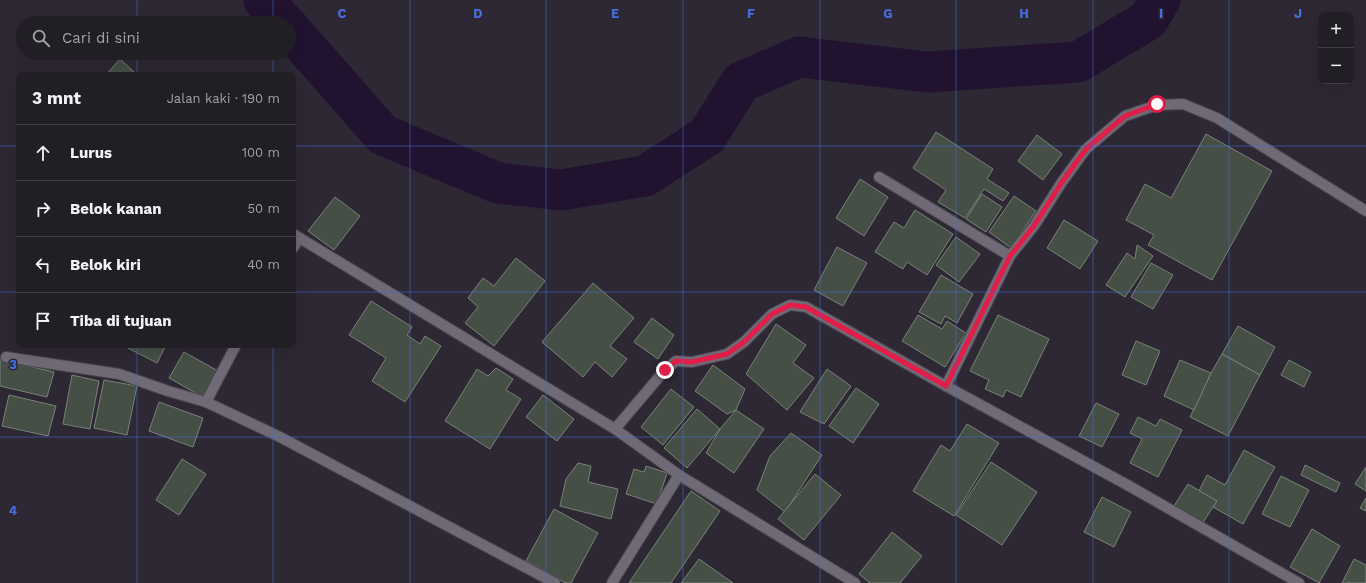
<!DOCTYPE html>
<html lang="id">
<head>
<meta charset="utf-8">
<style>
	:root { --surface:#221e26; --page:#2a272e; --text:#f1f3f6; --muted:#a2a2a7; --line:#3f3c43 }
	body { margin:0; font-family:"Work Sans",sans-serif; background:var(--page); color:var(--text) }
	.controls { position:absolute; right:12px; top:12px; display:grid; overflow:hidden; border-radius:8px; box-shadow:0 4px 16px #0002 }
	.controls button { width:36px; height:36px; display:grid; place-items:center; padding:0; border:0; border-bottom:1px solid var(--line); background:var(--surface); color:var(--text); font:20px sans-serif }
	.stop { position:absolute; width:12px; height:12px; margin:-9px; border:3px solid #e11d48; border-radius:50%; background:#fff }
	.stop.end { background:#e11d48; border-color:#fff; box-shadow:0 1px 4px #0008 }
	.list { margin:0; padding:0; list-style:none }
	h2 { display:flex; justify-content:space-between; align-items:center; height:52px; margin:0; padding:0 16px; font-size:17px }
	h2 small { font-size:13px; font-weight:400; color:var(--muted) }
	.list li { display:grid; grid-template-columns:26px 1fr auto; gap:12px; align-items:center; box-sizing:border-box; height:56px; padding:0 16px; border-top:1px solid var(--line) }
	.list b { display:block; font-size:15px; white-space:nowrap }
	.list em { font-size:13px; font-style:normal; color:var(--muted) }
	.icon { flex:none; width:22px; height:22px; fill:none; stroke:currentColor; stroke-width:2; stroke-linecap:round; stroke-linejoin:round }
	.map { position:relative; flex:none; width:1366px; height:583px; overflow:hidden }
	.search { position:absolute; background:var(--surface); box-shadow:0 4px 16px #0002; left:16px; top:16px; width:280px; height:44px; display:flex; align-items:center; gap:10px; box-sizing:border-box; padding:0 14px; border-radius:22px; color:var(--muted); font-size:15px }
	.panel { position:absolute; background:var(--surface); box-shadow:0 4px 16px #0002; left:16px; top:72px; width:280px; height:276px; border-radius:8px }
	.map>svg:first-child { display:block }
</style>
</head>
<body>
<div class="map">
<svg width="1366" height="583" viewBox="0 0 1366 583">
	<rect width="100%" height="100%" fill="#2d2833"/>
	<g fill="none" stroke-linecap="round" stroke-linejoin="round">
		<!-- river -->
		<g stroke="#211330" stroke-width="41">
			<path d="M264,0L284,23"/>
			<path d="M289,28L383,135L498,183L561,190L645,176L707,136L741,82L799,57L927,72L1078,62L1148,20L1160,0"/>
		</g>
	</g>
	<!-- building -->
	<g fill="#454f46" stroke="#788379">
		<path d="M120,59L134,72L131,75H106Z"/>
		<path d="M936,132L993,169L987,179L1009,193L1003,201L984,189L965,218L938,202L946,190L913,168Z"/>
		<path d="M1206,134L1272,171L1212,280L1148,245L1154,235L1126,220L1145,184L1171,198Z"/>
		<path d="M1037,135L1062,154L1043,180L1018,161Z"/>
		<path d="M860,179L888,197L864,236L836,218Z"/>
		<path d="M982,194L1002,207L986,232L966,219Z"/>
		<path d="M1014,196L1036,211L1011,248L989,232Z"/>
		<path d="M335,197L360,216L334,250L308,231Z"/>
		<path d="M915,210L953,234L927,275L907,262L903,269L875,252L894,222L904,228Z"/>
		<path d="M1064,220L1098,241L1080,269L1047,248Z"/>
		<path d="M956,237L980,254L959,282L936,265Z"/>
		<path d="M1137,245L1153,256L1125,297L1106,285L1127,253L1135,259Z"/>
		<path d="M837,247L867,263L843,306L814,290Z"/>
		<path d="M516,258L545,281L494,346L465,323L478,307L468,298L483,278L494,286Z"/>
		<path d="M1151,263L1173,275L1153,309L1131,297Z"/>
		<path d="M941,275L973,294L957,323L945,316L941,324L919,312Z"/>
		<path d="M593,283L634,318L610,346L627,359L612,377L595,362L583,377L542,342Z"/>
		<path d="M371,301L412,327L407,335L420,344L425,336L441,346L405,402L372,381L386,358L349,335Z"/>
		<path d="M918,315L942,329L947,321L966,333L945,367L902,341Z"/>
		<path d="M998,315L1049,339L1021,397L1006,390L1003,397L985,389L989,380L970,371Z"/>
		<path d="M652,318L674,335L658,359L634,342Z"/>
		<path d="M776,324L806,345L793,363L814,378L787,410L746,374Z"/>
		<path d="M1238,326L1275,347L1260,375L1222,354Z"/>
		<path d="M1136,341L1160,351L1146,385L1122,375Z"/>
		<path d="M122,345H166L157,363Z"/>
		<path d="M184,352L218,371L203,397L169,378Z"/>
		<path d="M1222,354L1260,375L1228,436L1190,417L1211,373Z"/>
		<path d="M0,359L54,372L47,397L0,386Z"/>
		<path d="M1180,360L1211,373L1194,410L1164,396Z"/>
		<path d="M1289,360L1311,372L1304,387L1281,375Z"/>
		<path d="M713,365L745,389L736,410L727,414L695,391Z"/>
		<path d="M496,368L513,379L506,390L521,399L490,449L445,421L477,369L488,376Z"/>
		<path d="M827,369L851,386L824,424L800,412Z"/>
		<path d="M72,375L99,381L90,429L63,424Z"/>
		<path d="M104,380L137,386L127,435L94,428Z"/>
		<path d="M856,388L879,404L853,443L829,426Z"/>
		<path d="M671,389L694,407L663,445L641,427Z"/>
		<path d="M9,395L56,406L48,436L2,426Z"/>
		<path d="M543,395L574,419L557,441L526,417Z"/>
		<path d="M159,402L203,418L193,447L149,431Z"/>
		<path d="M1096,403L1119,414L1102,447L1079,436Z"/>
		<path d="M697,409L720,429L687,468L664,448Z"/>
		<path d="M736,410L764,429L734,473L706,453L720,429Z"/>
		<path d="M1138,417L1156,426L1160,419L1182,430L1158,477L1130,463L1142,439L1130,433Z"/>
		<path d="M967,424L999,443L954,516L913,491L941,445L950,451Z"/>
		<path d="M791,433L822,455L785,512L757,490L770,456Z"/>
		<path d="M1244,450L1275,467L1243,524L1213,507L1217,501L1199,491L1207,475L1225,485Z"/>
		<path d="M182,459L206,474L179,515L156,500Z"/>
		<path d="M991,462L1037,492L1002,545L956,515Z"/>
		<path d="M578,463L591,466L588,482L618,489L611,519L560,506L566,479Z"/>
		<path d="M1305,465L1340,483L1336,492L1301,475Z"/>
		<path d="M646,466L667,473L657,504L626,494L634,469L644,472Z"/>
		<path d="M1366,467V491L1355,484Z"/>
		<path d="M815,474L841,495L804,540L778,519Z"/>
		<path d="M1281,476L1309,490L1290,527L1262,514Z"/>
		<path d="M1188,484L1217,501L1202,524L1174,506Z"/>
		<path d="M691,491L720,511L671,583H629Z"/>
		<path d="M1102,497L1131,512L1114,547L1084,532Z"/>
		<path d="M1366,498V511L1360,508Z"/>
		<path d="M554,509L598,533L571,583H566L526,561Z"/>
		<path d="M1312,529L1340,546L1319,583L1290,567Z"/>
		<path d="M892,532L922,556L900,583H870L859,574Z"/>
		<path d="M699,559L733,583H681Z"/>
		<path d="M1354,559L1366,565V583H1342Z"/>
	</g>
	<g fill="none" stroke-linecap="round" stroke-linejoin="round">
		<defs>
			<g id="minor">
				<path d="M879,177L1010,256"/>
				<path d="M293,234L615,429L679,475L855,583"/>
				<path d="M293,248L300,238"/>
				<path d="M6,357L119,374L168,391L206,402L280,437L555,583"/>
				<path d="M946,386L1010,256L1034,226L1062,182L1086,149L1125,116L1157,105L1183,104L1217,118L1366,211"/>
				<path d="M206,402L236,345"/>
				<path d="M615,429L665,370L676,361L692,362L727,354L744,342L772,314L790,305L806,307L946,386L1131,487L1299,583"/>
				<path d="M612,583L679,475"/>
			</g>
		</defs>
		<!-- minor casing -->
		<use href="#minor" stroke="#4a464f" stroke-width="12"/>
		<!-- minor -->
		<use href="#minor" stroke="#6f6a76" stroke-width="10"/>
	</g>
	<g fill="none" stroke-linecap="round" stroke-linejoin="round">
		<!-- route -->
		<path stroke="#e11d48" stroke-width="5" d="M665,370L676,361L692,362L727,354L744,342L772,314L790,305L806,307L946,386L1010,256L1034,226L1062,182L1086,149L1125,116L1157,104"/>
	</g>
	<!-- grid -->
	<path fill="none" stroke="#476ede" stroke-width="1" stroke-opacity="0.55" d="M137,0V23M273,0V23M410,0V583M546,0V583M683,0V583M820,0V583M956,0V583M1093,0V583M1229,0V583M137,53V75M273,53V75M0,146H19M293,146H1366M0,292H19M293,292H1366M137,345V583M273,345V583M0,437H1366"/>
	<g font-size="13" text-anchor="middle" font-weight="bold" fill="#476ede" stroke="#2d2833" stroke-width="3" stroke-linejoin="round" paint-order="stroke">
		<text x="342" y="18">C</text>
		<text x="478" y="18">D</text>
		<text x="615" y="18">E</text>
		<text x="751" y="18">F</text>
		<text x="888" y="18">G</text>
		<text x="1024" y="18">H</text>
		<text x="1161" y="18">I</text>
		<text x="1298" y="18">J</text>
		<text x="13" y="369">3</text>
		<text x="13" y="515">4</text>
	</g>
</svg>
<div class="controls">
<button>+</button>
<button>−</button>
</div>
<div class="stop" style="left:1157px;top:104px"></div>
<div class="stop end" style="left:665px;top:370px"></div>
<div class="search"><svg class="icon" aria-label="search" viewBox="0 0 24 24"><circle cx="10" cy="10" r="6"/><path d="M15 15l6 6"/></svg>Cari di sini</div>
<section class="panel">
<h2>3 mnt<small>Jalan kaki · 190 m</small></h2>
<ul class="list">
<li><svg class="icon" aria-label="ahead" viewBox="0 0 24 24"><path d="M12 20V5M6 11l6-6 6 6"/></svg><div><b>Lurus</b></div><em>100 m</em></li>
<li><svg class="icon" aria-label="right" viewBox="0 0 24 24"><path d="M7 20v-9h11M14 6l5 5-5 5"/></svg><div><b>Belok kanan</b></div><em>50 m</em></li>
<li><svg class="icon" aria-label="left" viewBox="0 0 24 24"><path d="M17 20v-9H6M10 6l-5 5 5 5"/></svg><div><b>Belok kiri</b></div><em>40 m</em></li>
<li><svg class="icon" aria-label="arrive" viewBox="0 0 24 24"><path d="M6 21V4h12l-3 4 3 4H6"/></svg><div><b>Tiba di tujuan</b></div></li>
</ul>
</section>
</div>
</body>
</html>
